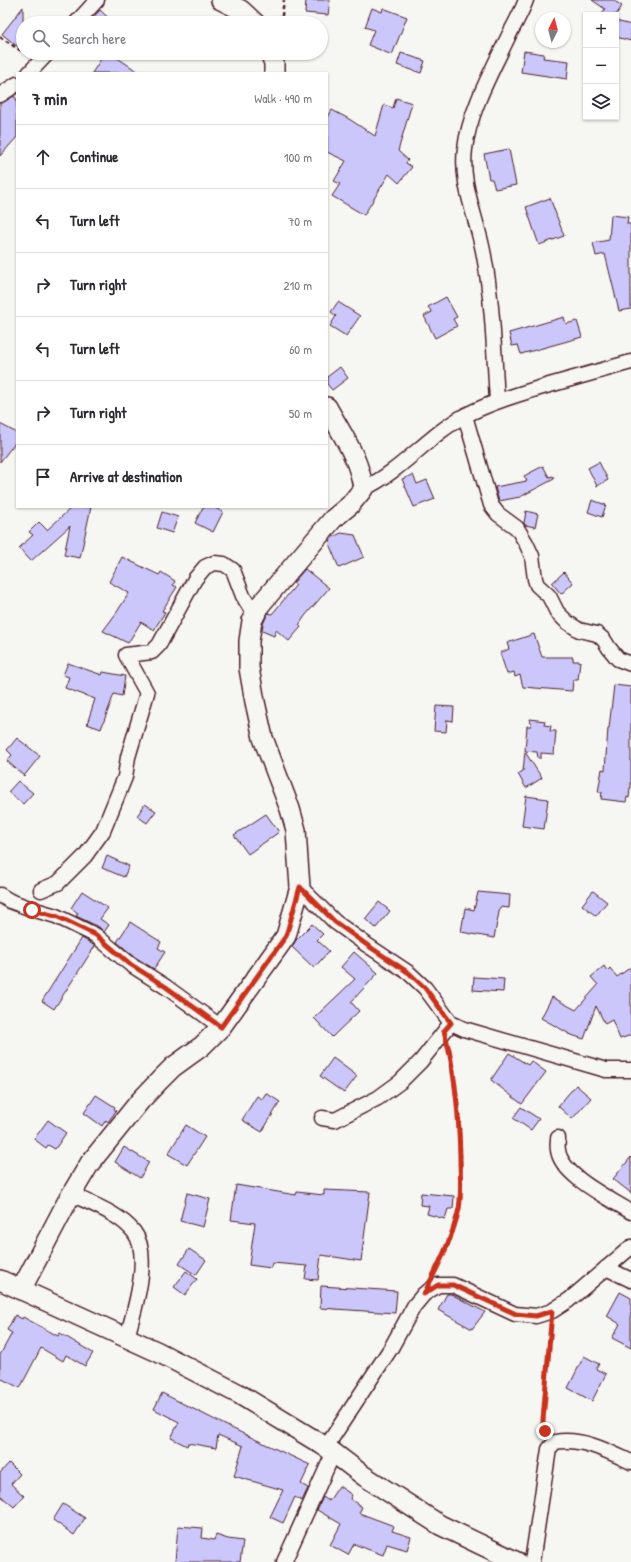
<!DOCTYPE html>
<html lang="en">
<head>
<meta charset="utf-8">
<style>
	:root { --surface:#fff; --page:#f7f7f7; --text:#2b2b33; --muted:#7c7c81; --line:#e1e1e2 }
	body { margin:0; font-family:"Patrick Hand",sans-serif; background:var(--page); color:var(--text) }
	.controls { position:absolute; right:12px; top:12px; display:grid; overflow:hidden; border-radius:0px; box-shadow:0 1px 3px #0004 }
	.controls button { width:36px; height:36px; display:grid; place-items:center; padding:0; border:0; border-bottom:1px solid var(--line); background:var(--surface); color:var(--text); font:20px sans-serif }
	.compass { position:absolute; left:535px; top:12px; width:36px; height:36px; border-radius:50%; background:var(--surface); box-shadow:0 1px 3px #0004; rotate:6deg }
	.stop { position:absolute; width:12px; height:12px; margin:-9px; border:3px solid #c8321e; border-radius:50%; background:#fff }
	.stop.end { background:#c8321e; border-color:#fff; box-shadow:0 1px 4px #0008 }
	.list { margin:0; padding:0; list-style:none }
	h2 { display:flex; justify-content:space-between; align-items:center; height:52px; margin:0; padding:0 16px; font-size:17px }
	h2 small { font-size:13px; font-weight:400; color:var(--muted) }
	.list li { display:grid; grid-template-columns:26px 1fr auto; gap:12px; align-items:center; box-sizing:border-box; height:64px; padding:0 16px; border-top:1px solid var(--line) }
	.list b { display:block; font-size:15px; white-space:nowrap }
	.list em { font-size:13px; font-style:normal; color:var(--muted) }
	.icon { flex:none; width:22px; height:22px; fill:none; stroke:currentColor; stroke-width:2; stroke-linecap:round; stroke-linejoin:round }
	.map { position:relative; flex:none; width:631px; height:1562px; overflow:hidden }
	.search { position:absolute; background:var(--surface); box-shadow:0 1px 3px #0004; left:16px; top:16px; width:312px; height:44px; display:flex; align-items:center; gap:10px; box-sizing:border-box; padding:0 14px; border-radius:22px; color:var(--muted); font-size:15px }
	.panel { position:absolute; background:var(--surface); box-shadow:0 1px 3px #0004; left:16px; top:72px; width:312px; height:436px; border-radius:0px }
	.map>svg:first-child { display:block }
</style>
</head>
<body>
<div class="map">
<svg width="631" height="1562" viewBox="0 0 631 1562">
	<rect width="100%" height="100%" fill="#f6f6f2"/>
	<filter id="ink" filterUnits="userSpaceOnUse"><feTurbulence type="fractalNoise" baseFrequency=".025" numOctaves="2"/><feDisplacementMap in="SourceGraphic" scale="8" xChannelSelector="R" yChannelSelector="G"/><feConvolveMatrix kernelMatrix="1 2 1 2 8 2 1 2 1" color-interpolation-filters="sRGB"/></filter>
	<g filter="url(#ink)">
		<!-- building -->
		<g fill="#ccc7fa" stroke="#4a1f2b">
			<path d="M306,0H330L328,15L305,13Z"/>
			<path d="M592,0H613L622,6L616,15H601L605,9Z"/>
			<path d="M23,7V51L2,34Z"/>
			<path d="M372,8L382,12L383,8L407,17L392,55L368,45L374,30L365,27Z"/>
			<path d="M100,10L114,23H88Z"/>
			<path d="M616,21L631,25V41L616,37Z"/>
			<path d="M524,51L544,54L543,58L569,61L567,79L521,72Z"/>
			<path d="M105,53H110L140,73H92Z"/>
			<path d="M401,53L425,61L421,73L397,65Z"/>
			<path d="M14,96L17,100V137L0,156V103Z"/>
			<path d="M396,98L412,103L398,151L408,160L406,163L412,167L399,183L389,174L364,215L332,196L340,184L334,181L346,161L327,152V119L332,110L349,119L375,136L384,105L393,108Z"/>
			<path d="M509,149L516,185L495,189L492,179H489L484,154Z"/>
			<path d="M550,198L564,236L539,245L526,207Z"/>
			<path d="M611,215L628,217L627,224H631V309L619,311L605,254L596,256L593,243L609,240Z"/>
			<path d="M446,297L457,317L453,319L457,326L435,338L424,316L432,312L428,307Z"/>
			<path d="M338,302L360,316L346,336L330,326L336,316L331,312Z"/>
			<path d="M564,317L566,324L577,321L582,337L521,354L518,345L512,346L509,333Z"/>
			<path d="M340,367L348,378L332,390L327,384V377Z"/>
			<path d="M0,424L17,433V440L15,443L0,462Z"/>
			<path d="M599,462L608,480L597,486L588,468Z"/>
			<path d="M543,466L549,477L553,476L554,479L520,497L499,501L495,487L527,481L524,476Z"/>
			<path d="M413,475L417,484L427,480L435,499L414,507L402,479Z"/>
			<path d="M592,500L606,505L602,517L588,512Z"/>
			<path d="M72,507H91L80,558L64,555L70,526L31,561L19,548L33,535L29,532L39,522L47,530Z"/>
			<path d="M203,507H213L223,512L213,532L195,523Z"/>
			<path d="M526,511L538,514L535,527L525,525L524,523Z"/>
			<path d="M162,512L178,517L172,533L157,528Z"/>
			<path d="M341,533L355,535L364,557L339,568L330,546L331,538Z"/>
			<path d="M122,557L159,575L161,572L175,581L173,585L177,587L162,611L165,612L154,630L141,622L128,643L103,631L117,612L129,593L109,582Z"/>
			<path d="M305,569L329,588L305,616L299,625L301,627L289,641L276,630L274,636L262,631L263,624L268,613L272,614L296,585L293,583Z"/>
			<path d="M564,572L573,583L561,594L552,583Z"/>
			<path d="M534,634L542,657H573V661H580L578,680H573L572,691L523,687L520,675L515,677L514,672L507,674L500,653L509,649L507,643Z"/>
			<path d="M68,663L102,675L103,672L125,676L122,696L114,694L101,729L87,724L95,699L65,688L69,677L63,675Z"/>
			<path d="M614,685L631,687V788H630L629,798L627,797L626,802L601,799L602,792H598L602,769L605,770L608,728H609Z"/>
			<path d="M436,706L454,707L453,721L447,720L446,732L434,731Z"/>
			<path d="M530,719L545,721L544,725L551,726L550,731H556L554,754L541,753V758H538L537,752L525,751L527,726H531Z"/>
			<path d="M17,738L40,756L24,776L7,761L12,755L7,750Z"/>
			<path d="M525,752L542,778L526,788L518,774L523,771Z"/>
			<path d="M18,781L33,793L23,804L8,792Z"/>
			<path d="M526,796L548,799L544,829L522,826Z"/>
			<path d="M145,804L156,811L147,823L137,816Z"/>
			<path d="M266,814L279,832L248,854L234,835Z"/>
			<path d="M107,856L129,866L124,877L102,868Z"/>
			<path d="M82,891L108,908L100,919L109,925L104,932L99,927L76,916L78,913L71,908Z"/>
			<path d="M593,891L607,902L596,916L582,905Z"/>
			<path d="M478,892L510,895L509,908L500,907L494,938L461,932L465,908L474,910Z"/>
			<path d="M379,902L390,911L376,928L365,919Z"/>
			<path d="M130,922L161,942L158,948L165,952L154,969L135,957L117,942Z"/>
			<path d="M312,924L323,934L317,940L329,951L314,968L292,947L296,940Z"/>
			<path d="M82,938L95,946L54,1009L42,1001Z"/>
			<path d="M354,952L378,973L351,1002L359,1011L332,1037L314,1018L355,979L341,967Z"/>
			<path d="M604,966L607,971L610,968L617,977L631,967V1035L620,1039L612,1020L605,1024L596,1006L584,1039L568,1034V1033L541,1018L552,997L576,1010L598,985L591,977Z"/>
			<path d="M474,977L504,979L503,992L473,990Z"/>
			<path d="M509,1053L528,1065L531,1061L546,1072L522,1104L491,1080Z"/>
			<path d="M333,1058L357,1076L344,1093L320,1076Z"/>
			<path d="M576,1085L591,1098L572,1119L558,1106Z"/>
			<path d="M266,1093L280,1102L262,1132L242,1120L257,1096L262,1099Z"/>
			<path d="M96,1095L115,1107L114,1109L116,1111L108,1122L106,1120L102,1126L84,1113Z"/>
			<path d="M521,1107L539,1119L531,1130L513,1118Z"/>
			<path d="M48,1120L66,1133L55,1149L48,1145L46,1148L34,1139Z"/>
			<path d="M186,1125L205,1137L187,1165L168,1154Z"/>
			<path d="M124,1147L149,1162L140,1178L115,1162Z"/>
			<path d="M631,1157V1193L613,1179Z"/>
			<path d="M236,1185L296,1195L297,1192L324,1195V1190L370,1192L361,1261L321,1255L318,1280L305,1279L307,1266L272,1263L271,1268L249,1265L255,1223L231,1220Z"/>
			<path d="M187,1193L210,1199L203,1227L180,1221Z"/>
			<path d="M421,1193L454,1196L453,1209H448L445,1219L427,1214L429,1206L420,1205Z"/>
			<path d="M189,1249L206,1260L196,1275L179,1264Z"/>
			<path d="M186,1271L197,1279L185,1295L174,1287Z"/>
			<path d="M321,1286L397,1291L395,1313L320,1308Z"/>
			<path d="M620,1292L631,1298V1348L612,1338L620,1324L607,1316Z"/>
			<path d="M447,1294H451L485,1312L472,1329L438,1310Z"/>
			<path d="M15,1315L22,1319L23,1317L58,1336L60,1333L93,1353L85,1366L66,1355L63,1361L41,1348L20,1388L0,1378V1355L12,1333L7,1330Z"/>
			<path d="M584,1356L599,1364L596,1369L606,1374L592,1401L568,1388Z"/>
			<path d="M162,1393L227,1426L310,1465L301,1484L308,1488L302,1501L295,1497L283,1523L270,1517L283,1490L234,1476L243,1446L218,1435L216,1448L188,1443L187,1446L171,1438L179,1422L154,1409Z"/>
			<path d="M9,1463L20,1474L11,1484L24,1496L14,1507L1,1496L0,1497V1473Z"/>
			<path d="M339,1486L352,1495L350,1499L362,1507L359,1513L394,1526L392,1531L411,1537L407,1550L387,1544L383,1555L354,1544L348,1555L330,1545L341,1524L317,1510L323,1497L329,1501Z"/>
			<path d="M63,1504L85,1518L74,1535L53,1520Z"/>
			<path d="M178,1526L203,1528L202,1538L214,1540L216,1535L228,1539L243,1541L240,1562H175Z"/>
		</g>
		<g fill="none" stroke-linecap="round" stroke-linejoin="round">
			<defs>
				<g id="street">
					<path d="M76,23L97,0"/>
					<path d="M29,73L48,53"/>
					<path d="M0,95L17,84"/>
					<path d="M497,401C494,352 493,304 484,256C478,220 460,185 465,149C469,111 494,67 510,33C516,22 522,11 526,0"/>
					<path d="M465,416L491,505L498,514L517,528L526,543L532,556L535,579L537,585L549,596L557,612L567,622L579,630L597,634L604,640L609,648L618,659L631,664"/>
					<path d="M363,489C402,471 428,435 466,415C492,402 519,394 546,386C575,378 603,370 631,362"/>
					<path d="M300,887L335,922L367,945L409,973L425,988L451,1023L464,1029L606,1070H631"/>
					<path d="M41,890L58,883L85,856L103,831L125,777L128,757L147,693L126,655L152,652L159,645L195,579L205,567L214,563L224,564L233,570L243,596L255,616"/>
					<path d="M0,895L10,901L32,909L56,916L95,935L130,964L166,987L221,1027"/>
					<path d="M322,1118L335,1120L378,1098L400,1082L421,1061L451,1023"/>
					<path d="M558,1138C558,1142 557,1146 558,1150C561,1176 611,1199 631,1212"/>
					<path d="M71,1194C92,1204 120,1214 134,1232C152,1255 134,1312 127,1337"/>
					<path d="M606,1268L631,1280"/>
					<path d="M326,1447L391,1348L414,1306L424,1294L438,1285H453L515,1314L536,1316L552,1311L569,1300L631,1247"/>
					<path d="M284,1562L334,1452"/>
					<path d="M532,1562L549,1449L555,1442C581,1437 608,1451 631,1462"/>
				</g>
				<g id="secondary">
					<path d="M221,0L241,10L255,23"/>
					<path d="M270,53L274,63V73"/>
					<path d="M0,1280L158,1352L239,1394L326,1447L364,1476L440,1525L517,1562"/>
					<path d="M21,1290L68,1200L90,1163L140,1101L160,1080L173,1067L202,1046L221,1027L286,936L300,887L298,860L296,830L290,809L263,738L255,702L249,668V641L252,621L260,605L333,519L350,505L363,489C360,459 341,433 327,407"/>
				</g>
			</defs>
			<!-- street casing -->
			<use href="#street" stroke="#4a1f2b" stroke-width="17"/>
			<!-- secondary casing -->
			<use href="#secondary" stroke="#4a1f2b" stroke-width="22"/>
			<!-- path -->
			<g stroke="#4a1f2b" stroke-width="2.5" stroke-dasharray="4 3" stroke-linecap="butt">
				<path d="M281,23L284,0"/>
				<path d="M0,37L23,52"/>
				<path d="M435,1272L451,1238L459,1208L461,1185L459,1114L449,1048"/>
				<path d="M547,1432L543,1425V1420L551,1327"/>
			</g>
			<!-- street -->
			<use href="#street" stroke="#f6f6f2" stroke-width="14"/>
			<!-- secondary -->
			<use href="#secondary" stroke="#f6f6f2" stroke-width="19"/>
		</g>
	</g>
	<g fill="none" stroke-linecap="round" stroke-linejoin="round" filter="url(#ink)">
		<!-- route -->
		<path stroke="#c8321e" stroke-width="5" d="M32,910L56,916L96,935L130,964L166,987L221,1027L286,936L300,887L335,922L367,945L409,973L425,988L451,1023L444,1031C456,1072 459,1115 460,1157C460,1174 462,1192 459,1209C452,1239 438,1266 424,1294L438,1285H453L516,1314L536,1316L552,1311L543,1420V1425L545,1431"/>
	</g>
</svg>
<div class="controls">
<button>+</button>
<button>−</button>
<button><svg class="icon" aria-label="layers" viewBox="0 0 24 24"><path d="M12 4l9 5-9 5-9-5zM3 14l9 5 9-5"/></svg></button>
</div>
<svg class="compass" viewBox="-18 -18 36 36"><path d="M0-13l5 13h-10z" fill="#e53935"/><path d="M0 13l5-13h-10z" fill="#7c7c81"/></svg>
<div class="stop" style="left:32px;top:910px"></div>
<div class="stop end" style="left:545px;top:1431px"></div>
<div class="search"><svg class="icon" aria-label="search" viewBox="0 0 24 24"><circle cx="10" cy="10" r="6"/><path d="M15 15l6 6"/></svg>Search here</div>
<section class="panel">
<h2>7 min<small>Walk · 490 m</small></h2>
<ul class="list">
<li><svg class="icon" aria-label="ahead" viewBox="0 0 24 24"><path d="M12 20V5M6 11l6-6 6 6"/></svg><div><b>Continue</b></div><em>100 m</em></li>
<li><svg class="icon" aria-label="left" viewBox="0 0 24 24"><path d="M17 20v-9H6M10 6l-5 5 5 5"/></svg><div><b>Turn left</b></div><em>70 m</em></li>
<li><svg class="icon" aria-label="right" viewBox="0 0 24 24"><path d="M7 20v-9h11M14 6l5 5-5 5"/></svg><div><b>Turn right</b></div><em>210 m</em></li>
<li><svg class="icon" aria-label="left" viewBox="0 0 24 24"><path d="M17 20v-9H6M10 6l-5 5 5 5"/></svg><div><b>Turn left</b></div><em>60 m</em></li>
<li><svg class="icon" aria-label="right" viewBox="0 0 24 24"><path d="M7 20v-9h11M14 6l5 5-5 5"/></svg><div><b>Turn right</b></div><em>50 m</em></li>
<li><svg class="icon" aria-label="arrive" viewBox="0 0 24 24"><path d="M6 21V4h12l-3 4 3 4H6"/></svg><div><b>Arrive at destination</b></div></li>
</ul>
</section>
</div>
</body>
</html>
